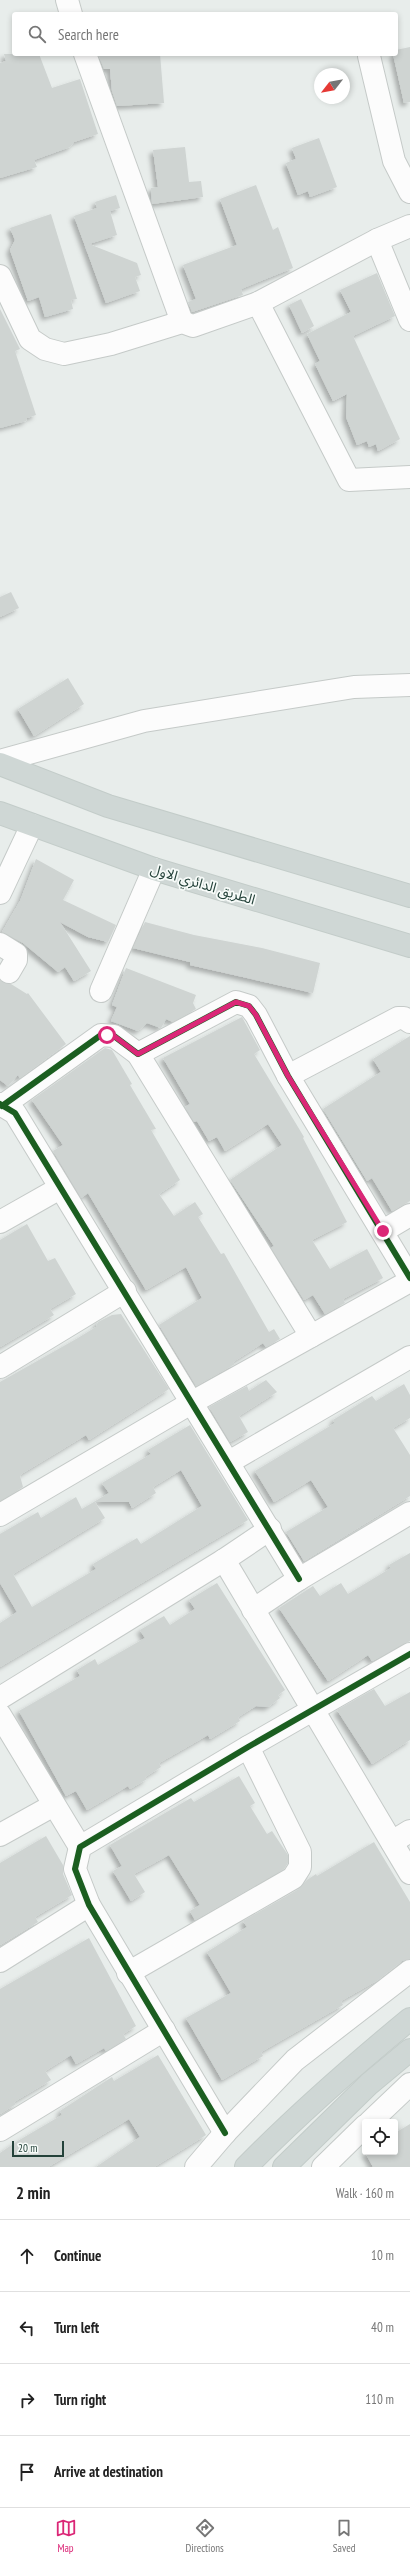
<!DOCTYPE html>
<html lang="en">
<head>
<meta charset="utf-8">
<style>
	:root { --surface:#fff; --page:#f6f6f6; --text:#222; --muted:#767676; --line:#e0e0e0; --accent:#db2777 }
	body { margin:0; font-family:"PT Sans Narrow","Noto Sans Arabic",sans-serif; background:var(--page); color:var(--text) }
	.controls { position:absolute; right:12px; bottom:12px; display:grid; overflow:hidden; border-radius:4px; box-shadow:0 2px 6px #0003 }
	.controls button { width:36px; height:36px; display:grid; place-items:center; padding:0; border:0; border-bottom:1px solid var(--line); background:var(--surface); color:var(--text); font:20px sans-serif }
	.compass { position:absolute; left:314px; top:68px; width:36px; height:36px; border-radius:50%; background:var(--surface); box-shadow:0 2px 6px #0003; rotate:239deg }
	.scale { position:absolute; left:12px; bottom:10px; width:52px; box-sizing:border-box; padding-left:4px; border:2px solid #24423a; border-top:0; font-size:11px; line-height:14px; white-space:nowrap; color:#24423a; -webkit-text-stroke:3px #f7fbf9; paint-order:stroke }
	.stop { position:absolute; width:12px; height:12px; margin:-9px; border:3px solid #db2777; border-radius:50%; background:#fff }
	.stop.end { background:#db2777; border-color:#fff; box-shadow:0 1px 4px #0008 }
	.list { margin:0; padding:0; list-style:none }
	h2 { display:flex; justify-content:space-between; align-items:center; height:52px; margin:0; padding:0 16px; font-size:17px }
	h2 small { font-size:13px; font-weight:400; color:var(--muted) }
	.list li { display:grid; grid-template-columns:26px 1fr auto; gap:12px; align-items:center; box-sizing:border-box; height:72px; padding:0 16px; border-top:1px solid var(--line) }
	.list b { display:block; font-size:15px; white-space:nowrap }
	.list em { font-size:13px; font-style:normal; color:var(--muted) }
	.icon { flex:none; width:22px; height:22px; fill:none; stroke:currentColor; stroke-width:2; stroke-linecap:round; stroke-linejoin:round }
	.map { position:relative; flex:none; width:410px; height:2167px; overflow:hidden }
	.search { position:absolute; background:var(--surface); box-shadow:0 2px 6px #0003; left:12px; right:12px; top:12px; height:44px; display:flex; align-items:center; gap:10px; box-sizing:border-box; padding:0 14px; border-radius:4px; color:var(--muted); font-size:15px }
	.sheet { height:340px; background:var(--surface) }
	nav { display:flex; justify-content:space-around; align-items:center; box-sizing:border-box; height:56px; border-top:1px solid var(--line); background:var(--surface); font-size:11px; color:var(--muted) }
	nav a { display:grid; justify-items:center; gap:2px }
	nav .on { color:var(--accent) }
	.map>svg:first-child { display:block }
</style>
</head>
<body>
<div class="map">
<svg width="410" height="2167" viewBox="0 0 410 2167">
	<defs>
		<filter id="shadow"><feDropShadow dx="-3.5" dy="3.5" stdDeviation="2" flood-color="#0004"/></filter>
	</defs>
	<rect width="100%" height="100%" fill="#e8edeb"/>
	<!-- building -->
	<g fill="#cfd4d2" fill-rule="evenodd" filter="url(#shadow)">
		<path d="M410,47V102L404,103L393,54H396V50Z"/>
		<path d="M4,54H39L52,88L80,79L98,134L74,142L70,147L34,160L37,167L0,178V63L6,61Z"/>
		<path d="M98,54H160L164,103L117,106L112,91L110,69H104Z"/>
		<path d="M319,138L337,187L310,197L308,191L298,195L286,163L296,159L292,148Z"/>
		<path d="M185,147L189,182L201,181L203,197L152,204L151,188L158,187L153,150Z"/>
		<path d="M256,185L273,230L278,227L293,268L241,289L243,295L192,312L188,302L196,299L183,265L237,245L220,199Z"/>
		<path d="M116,195L120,208L110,211L117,235L89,244L137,263L141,275L135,277L140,291L106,303L74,216L97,208L95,202Z"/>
		<path d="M51,214L77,299L71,300L73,309L45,317L39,297L28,301L10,250L15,240L10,228Z"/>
		<path d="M377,273L395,316L353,336L400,439L378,451L376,444L369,447L367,441L357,445L346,417L347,394L333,401L315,364L320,361L307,334L351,312L340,290Z"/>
		<path d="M301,299L314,326L302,333L289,305Z"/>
		<path d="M0,309L20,349L15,351L36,415L27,418L26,421L0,428Z"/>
		<path d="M11,592L19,608L0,617V597Z"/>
		<path d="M68,678L84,704L34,736L18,709Z"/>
		<path d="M36,859L74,880L63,900L116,925L108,942L88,937L60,922L91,971L74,981L65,967L58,972L23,943L2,932L20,901Z"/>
		<path d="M145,922L194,935L262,948L320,963L313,993L190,965V962L133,948Z"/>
		<path d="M126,968L196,995L193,1003L196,1009L173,1022L166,1019L161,1028L147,1023L138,1031L111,1021L117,1007L112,1005Z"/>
		<path d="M0,980L11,984L27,994L28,993L66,1044L20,1078L18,1075L8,1086L0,1080Z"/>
		<path d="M242,1017L260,1050L254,1054L304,1137L303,1138L347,1222L312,1240L330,1269L367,1249L383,1278L343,1299L345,1303L325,1314L313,1295L304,1300L271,1248L274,1246L230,1180L282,1145L268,1124L225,1151L217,1137L209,1141L197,1121L194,1122L185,1107L190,1104L163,1058Z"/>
		<path d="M410,1036V1201L392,1211L372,1178L367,1181L323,1109L381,1072L373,1059Z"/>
		<path d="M105,1048L112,1050L132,1084L130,1085L156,1129L151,1130L180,1180L159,1194L174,1216L195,1202L203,1214L198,1217L221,1254L224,1253L269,1332L274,1329L280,1339L266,1347L263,1343L233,1362L235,1364L196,1386L159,1325L202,1298L186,1267L146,1290L88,1193L81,1198L53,1151L63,1145L32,1100Z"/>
		<path d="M27,1224L48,1261L55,1258L76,1294L50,1309L54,1315L0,1347V1240Z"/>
		<path d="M121,1314L169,1389L89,1440L86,1435L23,1473L20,1476L23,1487L0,1501V1382L78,1338L96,1327L98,1322L112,1315Z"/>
		<path d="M266,1380L277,1392L239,1416L248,1432L230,1442L209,1407L247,1386L249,1391Z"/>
		<path d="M404,1384L410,1395V1418L393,1428L410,1455V1496L304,1561L286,1532L328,1507L311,1480L274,1502L255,1471L335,1423L333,1420L372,1396L376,1401Z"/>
		<path d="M190,1425L248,1520L0,1667V1623L17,1612L0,1583V1534L38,1512L41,1518L76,1497L82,1509L109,1493L102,1483L151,1454L148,1450ZM181,1470L202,1506L141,1544L137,1538L93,1564L96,1569L32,1607L13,1574L105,1518L95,1502H129L132,1508L156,1493L153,1487Z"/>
		<path d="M410,1553V1641L372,1661L368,1655L328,1681L279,1608L313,1586L320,1596L341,1583L348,1594L391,1568L389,1565Z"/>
		<path d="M217,1583L285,1690L278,1695L280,1698L268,1707L256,1706L238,1717L240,1721L210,1739L208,1735L159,1763L161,1767L145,1777L147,1779L130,1789L128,1786L87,1810L76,1791L66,1796L19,1711L80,1676L77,1670L95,1659L98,1665L145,1638L140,1630L164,1616L170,1625L195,1609L189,1600Z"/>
		<path d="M374,1689L385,1706L410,1692V1740L372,1764L337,1710Z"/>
		<path d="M239,1776L255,1803L250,1806L267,1834L272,1831L288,1855V1863L284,1869L195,1920L190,1911L200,1905L169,1855L134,1874L145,1892L131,1901L113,1871L122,1866L110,1845L191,1798L194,1802Z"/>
		<path d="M46,1836L63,1865V1874L72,1895L35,1917L38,1922L0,1945V1863Z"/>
		<path d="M374,1842L410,1902V1959L402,1961L378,1980L341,2001L343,2005L261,2052L263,2056L222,2080L186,2018L231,1993L207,1952L247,1927L243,1921L299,1889L307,1880L316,1874L317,1876Z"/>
		<path d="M89,1938L136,2026L123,2034L126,2039L106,2051L104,2048L76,2064L71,2055L45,2071L51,2080L14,2102L16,2104L0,2114V1989Z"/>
		<path d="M158,2055L206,2135L154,2167H96L140,2137L129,2119L48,2167H0V2153L16,2142L62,2115L60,2111L112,2077L114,2081Z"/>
		<path d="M410,2124V2167H373L365,2152H395V2133Z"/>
	</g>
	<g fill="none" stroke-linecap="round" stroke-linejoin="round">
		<defs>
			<g id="minor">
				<path d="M67,0L71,14"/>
				<path d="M85,54L182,322"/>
				<path d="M369,56L394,161L410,192"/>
				<path d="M377,240L410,320"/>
				<path d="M0,276L30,339L45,349L64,354L111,344L182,322L193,326L258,303L377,240L410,226"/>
				<path d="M258,303L349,480L410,477"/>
				<path d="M0,761L144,721L354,687L410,685"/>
				<path d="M0,893L32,825"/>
				<path d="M0,944L16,954V960L9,972"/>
				<path d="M101,991L154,869"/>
				<path d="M138,1054L311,1336"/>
				<path d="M288,1076L398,1018H404L410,1022"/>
				<path d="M0,1104L15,1113L299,1579"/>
				<path d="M2,1106L101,1035L114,1036L138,1054L236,1002L249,1006L256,1015L288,1076L410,1278"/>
				<path d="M0,1222L60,1188"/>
				<path d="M383,1231L410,1215"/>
				<path d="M0,1367L125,1291"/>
				<path d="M229,1462L410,1357"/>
				<path d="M0,1515L191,1403L410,1281"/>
				<path d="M224,1560L410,1873"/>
				<path d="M253,1610L299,1579L410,1513"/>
				<path d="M0,1698L224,1560L270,1529"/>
				<path d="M0,1715L80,1847"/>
				<path d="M0,1835L54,1805"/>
				<path d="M392,1842L410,1831"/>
				<path d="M0,1961L89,1905"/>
				<path d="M128,1973L293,1878L300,1867V1852L248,1747"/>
				<path d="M370,2122L410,2084"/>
				<path d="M0,2130L164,2030"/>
				<path d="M225,2133L89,1905L75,1869L80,1847L248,1747L410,1654"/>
				<path d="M196,2167L225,2133L295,2060L410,1971"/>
				<path d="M323,2167L365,2126"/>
			</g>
			<g id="major">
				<path d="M0,764L108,806L410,896"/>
				<path d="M0,813L154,869L410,946"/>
				<path d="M246,2167C298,2114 353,2066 410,2019"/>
				<path d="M284,2167L369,2084L410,2050"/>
			</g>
		</defs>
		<!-- minor casing -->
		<use href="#minor" stroke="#c5cac8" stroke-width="24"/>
		<!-- major casing -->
		<use href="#major" stroke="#c3ccc9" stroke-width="24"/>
		<!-- minor -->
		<use href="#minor" stroke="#fcfcfc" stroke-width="22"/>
		<!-- major -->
		<use href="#major" stroke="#cfd7d5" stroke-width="22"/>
		<defs>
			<g id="cycleway">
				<path d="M0,1104L15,1113L299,1579"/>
				<path d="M2,1106L101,1035L114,1036L138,1054L236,1002L249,1006L256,1015L288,1076L410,1278"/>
				<path d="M225,2133L89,1905L75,1869L80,1847L248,1747L410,1654"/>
			</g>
		</defs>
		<!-- cycleway casing -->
		<use href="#cycleway" stroke="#f7fbf9" stroke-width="8"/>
		<!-- cycleway -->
		<use href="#cycleway" stroke="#1b5e20" stroke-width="6"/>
	</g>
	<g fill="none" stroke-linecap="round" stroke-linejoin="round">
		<!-- route -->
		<path stroke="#db2777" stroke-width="5" d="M107,1035L114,1036L138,1054L236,1002L249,1006L256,1015L288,1076L383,1231"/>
	</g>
	<g text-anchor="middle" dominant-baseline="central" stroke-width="3.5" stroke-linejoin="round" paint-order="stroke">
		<!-- street labels -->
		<g font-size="14" fill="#24423a" stroke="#f7fbf9">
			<text transform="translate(203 884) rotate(17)">الطريق الدائري الاول</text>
		</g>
	</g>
</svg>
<div class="controls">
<button><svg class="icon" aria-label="locate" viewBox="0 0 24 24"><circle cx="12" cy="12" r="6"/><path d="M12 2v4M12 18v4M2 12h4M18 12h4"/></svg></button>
</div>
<svg class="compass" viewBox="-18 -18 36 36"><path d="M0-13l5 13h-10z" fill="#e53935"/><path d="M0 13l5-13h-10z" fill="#767676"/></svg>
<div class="scale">20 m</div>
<div class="stop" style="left:107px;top:1035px"></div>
<div class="stop end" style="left:383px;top:1231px"></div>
<div class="search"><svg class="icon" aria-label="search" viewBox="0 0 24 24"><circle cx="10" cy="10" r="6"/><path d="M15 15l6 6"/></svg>Search here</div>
</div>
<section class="sheet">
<h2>2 min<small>Walk · 160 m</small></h2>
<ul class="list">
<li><svg class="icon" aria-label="ahead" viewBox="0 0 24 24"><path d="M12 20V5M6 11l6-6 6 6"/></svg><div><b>Continue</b></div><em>10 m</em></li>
<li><svg class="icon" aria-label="left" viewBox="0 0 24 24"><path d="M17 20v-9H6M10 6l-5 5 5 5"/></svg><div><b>Turn left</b></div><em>40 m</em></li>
<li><svg class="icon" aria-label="right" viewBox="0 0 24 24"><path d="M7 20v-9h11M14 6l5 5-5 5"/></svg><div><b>Turn right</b></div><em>110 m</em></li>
<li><svg class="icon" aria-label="arrive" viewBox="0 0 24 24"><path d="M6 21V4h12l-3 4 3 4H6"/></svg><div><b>Arrive at destination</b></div></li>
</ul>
</section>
<nav>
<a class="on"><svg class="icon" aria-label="map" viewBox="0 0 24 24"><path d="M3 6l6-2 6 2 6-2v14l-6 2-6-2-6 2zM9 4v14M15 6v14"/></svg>Map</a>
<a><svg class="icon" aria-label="directions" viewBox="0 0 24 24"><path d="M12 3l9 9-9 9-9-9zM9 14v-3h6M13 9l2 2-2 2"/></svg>Directions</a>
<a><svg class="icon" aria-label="saved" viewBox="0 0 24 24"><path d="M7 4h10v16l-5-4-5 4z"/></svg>Saved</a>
</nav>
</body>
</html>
